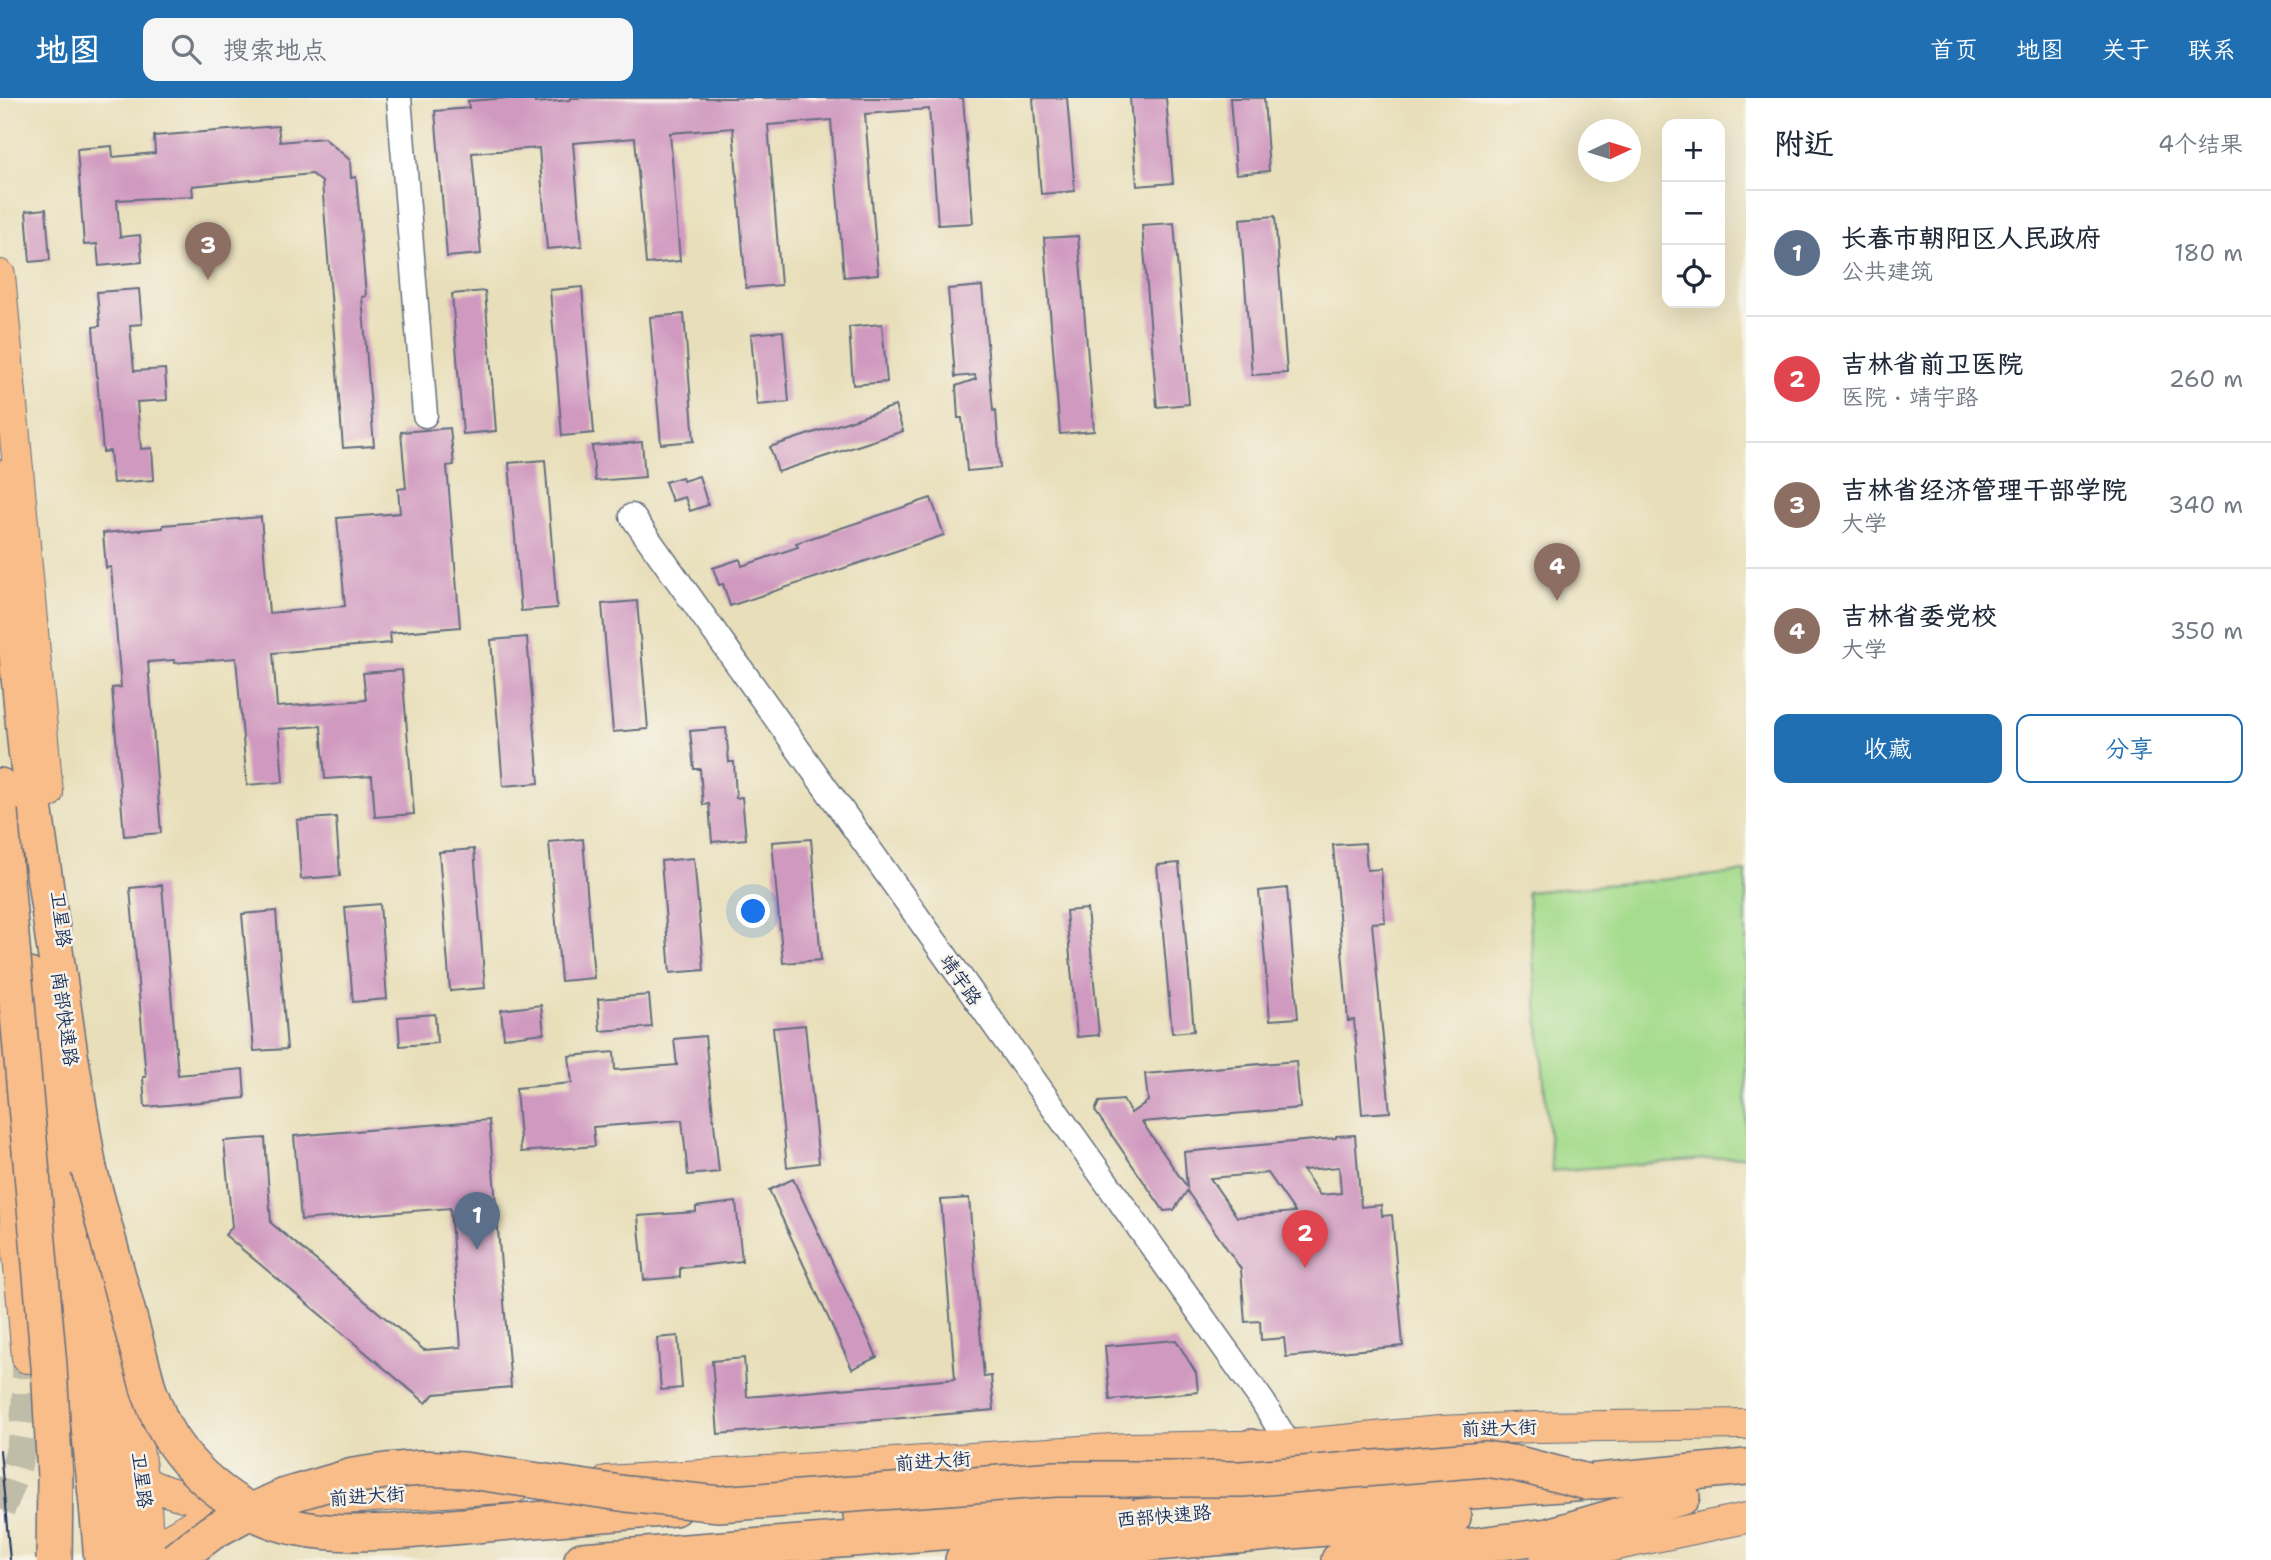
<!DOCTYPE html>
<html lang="zh">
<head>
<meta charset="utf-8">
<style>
	:root { --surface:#fff; --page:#f6f6f7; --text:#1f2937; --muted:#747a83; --line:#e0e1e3; --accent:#1f6fb2 }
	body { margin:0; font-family:"Shantell Sans","LXGW WenKai TC",sans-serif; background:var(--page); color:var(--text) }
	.controls { position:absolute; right:21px; top:21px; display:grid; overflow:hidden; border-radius:14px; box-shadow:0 7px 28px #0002 }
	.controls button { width:63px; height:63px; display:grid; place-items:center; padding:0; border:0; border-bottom:2px solid var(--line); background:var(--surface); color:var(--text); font:35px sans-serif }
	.compass { position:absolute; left:1578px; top:21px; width:63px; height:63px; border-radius:50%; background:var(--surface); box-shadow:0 7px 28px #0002; rotate:86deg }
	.you { position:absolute; left:754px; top:814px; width:24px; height:24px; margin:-18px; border:5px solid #fff; border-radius:50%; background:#1a73e8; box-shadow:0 0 0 10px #1a73e833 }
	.badge { display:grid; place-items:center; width:46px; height:46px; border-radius:50%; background:var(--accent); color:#fff; font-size:23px; font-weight:700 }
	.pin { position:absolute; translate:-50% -58px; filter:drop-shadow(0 2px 4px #0008) }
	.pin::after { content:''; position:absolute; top:37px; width:24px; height:21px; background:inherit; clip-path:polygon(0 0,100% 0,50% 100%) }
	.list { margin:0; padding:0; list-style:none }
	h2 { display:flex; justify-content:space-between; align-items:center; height:91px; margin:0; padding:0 28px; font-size:30px }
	h2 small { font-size:23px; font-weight:400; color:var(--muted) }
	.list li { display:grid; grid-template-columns:46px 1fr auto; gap:21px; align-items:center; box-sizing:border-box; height:126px; padding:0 28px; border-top:2px solid var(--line) }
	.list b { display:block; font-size:26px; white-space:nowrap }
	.list p { margin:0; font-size:23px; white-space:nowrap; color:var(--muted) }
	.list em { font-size:23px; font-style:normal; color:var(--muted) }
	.actions { display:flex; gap:14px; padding:21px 28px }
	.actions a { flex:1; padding:16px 0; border:2px solid var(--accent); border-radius:14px; text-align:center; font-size:24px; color:var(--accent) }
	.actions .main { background:var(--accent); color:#fff }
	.icon { flex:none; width:38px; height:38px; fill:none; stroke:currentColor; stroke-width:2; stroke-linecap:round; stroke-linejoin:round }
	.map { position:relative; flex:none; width:1746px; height:1462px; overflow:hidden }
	header { display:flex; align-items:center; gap:42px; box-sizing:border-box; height:98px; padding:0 35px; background:var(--accent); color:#fff }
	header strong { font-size:33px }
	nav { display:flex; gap:38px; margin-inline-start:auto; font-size:24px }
	.search { width:490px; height:63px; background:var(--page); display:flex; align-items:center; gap:18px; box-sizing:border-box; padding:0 24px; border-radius:14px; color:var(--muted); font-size:26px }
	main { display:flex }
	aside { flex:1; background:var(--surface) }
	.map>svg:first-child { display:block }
</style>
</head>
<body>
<header>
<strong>地图</strong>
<div class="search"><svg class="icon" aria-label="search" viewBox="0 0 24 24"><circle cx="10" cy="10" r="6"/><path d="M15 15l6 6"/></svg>搜索地点</div>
<nav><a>首页</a><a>地图</a><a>关于</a><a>联系</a></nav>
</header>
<main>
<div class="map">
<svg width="1746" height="1462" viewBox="0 0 1746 1462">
	<rect width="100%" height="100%" fill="#f7f3e8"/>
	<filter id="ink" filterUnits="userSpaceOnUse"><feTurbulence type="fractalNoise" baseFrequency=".0143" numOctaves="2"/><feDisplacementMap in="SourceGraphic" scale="14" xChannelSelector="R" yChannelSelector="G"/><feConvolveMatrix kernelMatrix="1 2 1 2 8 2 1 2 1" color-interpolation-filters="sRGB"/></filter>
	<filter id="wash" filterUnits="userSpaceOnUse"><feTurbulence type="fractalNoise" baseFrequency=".00686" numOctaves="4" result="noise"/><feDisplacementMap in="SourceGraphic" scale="28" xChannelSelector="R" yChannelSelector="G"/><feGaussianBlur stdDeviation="1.57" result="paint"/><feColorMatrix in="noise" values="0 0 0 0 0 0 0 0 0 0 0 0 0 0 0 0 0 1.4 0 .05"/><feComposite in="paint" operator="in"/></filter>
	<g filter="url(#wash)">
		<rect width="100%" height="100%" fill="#e8dfba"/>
		<!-- green -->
		<path fill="#a5dc8d" stroke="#608676" stroke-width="2" d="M1746,774V1058L1552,1073L1527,794Z"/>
		<g id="blocks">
			<!-- building -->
			<g fill="#d099c0" fill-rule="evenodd">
				<path d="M508,0H534L535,5L570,2V0H963L973,125L938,127L929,11L865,16L878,176L844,179L831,22L768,27L781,187L746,190L733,30L670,35L680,163L646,166L635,40L573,45L582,148L547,151L539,50L472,55L481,156L447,159L435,13L469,10L468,3Z"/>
				<path d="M1033,0H1067L1075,93L1041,96Z"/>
				<path d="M1130,0H1166L1173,85L1137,88Z"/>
				<path d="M1230,0H1264L1269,73L1236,76Z"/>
				<path d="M278,28L280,44L324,40L350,62L351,80L356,79L366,198L362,199L374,348L343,350L322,84L312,76L192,88L193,98L117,102L120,139L140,137L142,164L99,168L97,146L84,147L77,51L112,48L113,59L155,55L154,38Z"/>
				<path d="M46,111L50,162L30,164L26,113Z"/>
				<path d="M1275,118L1287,275L1252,277L1240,121Z"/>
				<path d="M1174,125L1189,306L1157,309L1142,127Z"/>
				<path d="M1078,138L1094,333L1060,336L1044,140Z"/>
				<path d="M982,188L993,313L996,312L1000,370L967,373L962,320H958L956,288L976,281L975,277L955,279L948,191Z"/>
				<path d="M582,189L594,335L562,338L550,192Z"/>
				<path d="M139,191L142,226L130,227L134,273L165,271L167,302L137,304L141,351L152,350L154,382L113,385L110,353L103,354L93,229L100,228L97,194Z"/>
				<path d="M485,193L496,333L463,336L452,196Z"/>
				<path d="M684,216L694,343L661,346L650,219Z"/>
				<path d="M882,226L887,284L853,287L849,229Z"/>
				<path d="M783,233L789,304L757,307L751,236Z"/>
				<path d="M895,308L903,333L778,374L770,349Z"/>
				<path d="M450,330L454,367L447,368L460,529L390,535L391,545L273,555L277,609L366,602L363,575L402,572L414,716L375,719L372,678L325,681L321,628L279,631L283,684L247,687L236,560L174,565V562L148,564L161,735L124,738L112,590L121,589L111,469L106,470L103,435L163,430V427L261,419L269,515L345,508L337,420L400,415L398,391L406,390L401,334Z"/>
				<path d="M642,344L645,379L595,383L592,348Z"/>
				<path d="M545,362L557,510L521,513L509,365Z"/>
				<path d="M699,378L708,407L690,413L685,399L672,403L665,384L682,379L683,383Z"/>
				<path d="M931,400L944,437L730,508L723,486L719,487L713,470L740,461L742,468L798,449L796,445Z"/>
				<path d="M637,503L648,631L613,634L602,506Z"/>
				<path d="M527,539L539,685L503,688L491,542Z"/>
				<path d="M726,630L729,664H734L736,700L742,699L746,741L712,744L709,706L703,707L700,671H694L690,633Z"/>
				<path d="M336,719L340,778L301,781L297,722Z"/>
				<path d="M583,741L594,880L561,883L549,744Z"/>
				<path d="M811,741L821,862L783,865L772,744Z"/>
				<path d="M1365,745L1367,772L1381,771L1385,824L1372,825L1390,1014L1362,1016L1354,922L1348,923L1333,747Z"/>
				<path d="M474,751L485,890L450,893L439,754Z"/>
				<path d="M694,760L704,872L670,875L661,763Z"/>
				<path d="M1179,765L1194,933L1172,935L1157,767Z"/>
				<path d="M162,787L178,977L243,971L245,1000L145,1009L143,979H146L130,790Z"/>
				<path d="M1287,790L1298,920L1270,922L1259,793Z"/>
				<path d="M380,806L387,901L353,904L345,809Z"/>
				<path d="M1087,811L1099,937L1077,939L1066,813Z"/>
				<path d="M276,813L287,951L254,953L242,816Z"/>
				<path d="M649,897L652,929L600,933L598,901Z"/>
				<path d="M541,907L544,935L504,940L501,912Z"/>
				<path d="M435,916L437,945L400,948L398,919Z"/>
				<path d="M805,927L819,1065L787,1069L773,930Z"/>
				<path d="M705,938L719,1074L688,1077L682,1022L593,1029L595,1048L521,1054L516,990L572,985L569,958L614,954L615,972L677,967L674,941Z"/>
				<path d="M1296,963L1300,1010L1142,1024L1187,1089L1184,1054L1336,1040V1038L1355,1037L1361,1109L1381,1107L1382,1118L1392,1117L1403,1248L1286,1259L1284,1240L1261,1242L1260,1223L1245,1224L1241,1171L1187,1093L1174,1112L1164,1113L1095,1013L1099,1004L1123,1002L1131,1015L1148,1003L1145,976ZM1339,1069L1341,1095L1320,1097L1303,1072ZM1268,1075L1295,1114L1237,1119L1210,1080Z"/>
				<path d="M489,1022L511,1289L434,1296L426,1305L225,1137L232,1129L224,1043L265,1040L271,1125L424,1252L461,1249L450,1110L301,1122L294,1038Z"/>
				<path d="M793,1081L877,1259L852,1271L769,1092Z"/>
				<path d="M969,1100L984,1279L991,1278L994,1312L718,1336L712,1263L744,1260L747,1299L955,1281L941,1102Z"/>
				<path d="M736,1104L742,1163L680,1170V1179L644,1182L638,1118L696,1114V1109Z"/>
				<path d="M678,1238L682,1290L661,1292L657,1240Z"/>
				<path d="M1176,1242L1196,1275L1198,1294L1110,1302L1105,1248Z"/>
			</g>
		</g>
	</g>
	<g filter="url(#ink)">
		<use href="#blocks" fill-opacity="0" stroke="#636d7e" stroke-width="2"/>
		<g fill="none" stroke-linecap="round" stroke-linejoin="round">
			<!-- major-tunnel -->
			<path stroke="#bfbca8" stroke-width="30" stroke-dasharray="30 15" stroke-linecap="butt" d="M0,1411C25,1358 28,1318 27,1260"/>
			<defs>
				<g id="minor">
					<path d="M399,0L425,317"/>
					<path d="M632,418L1263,1304L1289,1347"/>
				</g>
				<g id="major">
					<path d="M0,177L48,695"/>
					<path d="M0,952L27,1260"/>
					<path d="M134,1320L146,1407L149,1462"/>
					<path d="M143,1383C175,1400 205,1403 241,1406"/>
					<path d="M607,1383L1129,1350L1289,1347L1440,1333L1537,1329L1746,1326"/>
					<path d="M300,1404L516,1389"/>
					<path d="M133,1462L190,1428L227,1415"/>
					<path d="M1545,1462L1746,1420"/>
				</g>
				<g id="highway">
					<path d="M0,380L26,652L70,956L89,1071L117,1301L130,1462"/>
					<path d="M0,688L9,744"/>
					<path d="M29,878C59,1072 85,1267 102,1462"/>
					<path d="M1189,1386L1201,1385L1251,1349"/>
					<path d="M861,1417L1116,1394"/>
					<path d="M358,1435L393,1434L674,1410"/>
					<path d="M582,1462L1587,1384L1746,1369"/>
					<path d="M963,1462L1453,1419"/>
					<path d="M1339,1462L1441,1452L1548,1438L1682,1399"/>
				</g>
			</defs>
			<!-- minor casing -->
			<use href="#minor" stroke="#636d7e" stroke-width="27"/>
			<!-- major casing -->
			<use href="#major" stroke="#636d7e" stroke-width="32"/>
			<!-- highway casing -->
			<use href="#highway" stroke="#636d7e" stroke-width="38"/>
			<!-- minor -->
			<use href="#minor" stroke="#fff" stroke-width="24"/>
			<!-- major -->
			<use href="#major" stroke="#f8bd89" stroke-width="30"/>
			<!-- highway -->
			<use href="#highway" stroke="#f8bd89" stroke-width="35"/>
			<!-- tram -->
			<path stroke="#1b2f5e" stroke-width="2" d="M0,1352L10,1462"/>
			<defs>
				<g id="highway-bridge">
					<path d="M0,713L49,1268L55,1379L54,1462"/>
					<path d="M89,1071L149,1293C154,1305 158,1318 164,1329C189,1376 246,1421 299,1430C318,1434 339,1435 358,1435"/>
					<path d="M175,1462L212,1434L241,1418L285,1398L353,1378L386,1373L421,1370L464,1372L627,1396L719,1406L1055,1381H1242L1485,1361L1518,1366L1587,1384"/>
				</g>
			</defs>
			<!-- highway-bridge casing -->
			<use href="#highway-bridge" stroke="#636d7e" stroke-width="38" stroke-linecap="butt"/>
			<!-- highway-bridge -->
			<use href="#highway-bridge" stroke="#f8bd89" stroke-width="35"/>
		</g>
	</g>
	<g text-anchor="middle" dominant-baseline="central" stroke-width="5" stroke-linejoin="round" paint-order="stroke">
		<!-- street labels -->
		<g font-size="19" fill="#1b2f5e" stroke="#f7f3e8">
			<text transform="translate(61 821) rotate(83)">卫星路</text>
			<text transform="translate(961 882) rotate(55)">靖宇路</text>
			<text transform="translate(65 921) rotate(82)">南部快速路</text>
			<text transform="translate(1499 1330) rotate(-2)">前进大街</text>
			<text transform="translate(933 1363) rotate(-4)">前进大街</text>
			<text transform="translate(142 1382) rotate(83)">卫星路</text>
			<text transform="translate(367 1398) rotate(-4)">前进大街</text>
			<text transform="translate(1164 1418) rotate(-5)">西部快速路</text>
		</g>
	</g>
</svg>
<div class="controls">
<button>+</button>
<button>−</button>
<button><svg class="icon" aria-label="locate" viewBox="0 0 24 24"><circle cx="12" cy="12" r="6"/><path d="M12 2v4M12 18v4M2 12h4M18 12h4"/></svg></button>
</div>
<svg class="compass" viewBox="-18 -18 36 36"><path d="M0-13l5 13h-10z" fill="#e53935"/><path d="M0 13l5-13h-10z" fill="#747a83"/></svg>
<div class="you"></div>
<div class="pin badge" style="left:477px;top:1152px;background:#5c6f8a">1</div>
<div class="pin badge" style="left:1305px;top:1170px;background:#e0444e">2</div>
<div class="pin badge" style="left:208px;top:182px;background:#8d6e63">3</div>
<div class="pin badge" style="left:1557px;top:503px;background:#8d6e63">4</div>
</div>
<aside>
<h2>附近<small>4个结果</small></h2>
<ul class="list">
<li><span class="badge" style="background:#5c6f8a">1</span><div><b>长春市朝阳区人民政府</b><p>公共建筑</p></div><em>180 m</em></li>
<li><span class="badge" style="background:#e0444e">2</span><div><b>吉林省前卫医院</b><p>医院 · 靖宇路</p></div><em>260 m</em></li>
<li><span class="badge" style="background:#8d6e63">3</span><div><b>吉林省经济管理干部学院</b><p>大学</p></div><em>340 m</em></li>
<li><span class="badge" style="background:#8d6e63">4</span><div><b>吉林省委党校</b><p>大学</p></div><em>350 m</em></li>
</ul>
<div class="actions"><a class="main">收藏</a><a>分享</a></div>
</aside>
</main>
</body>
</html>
